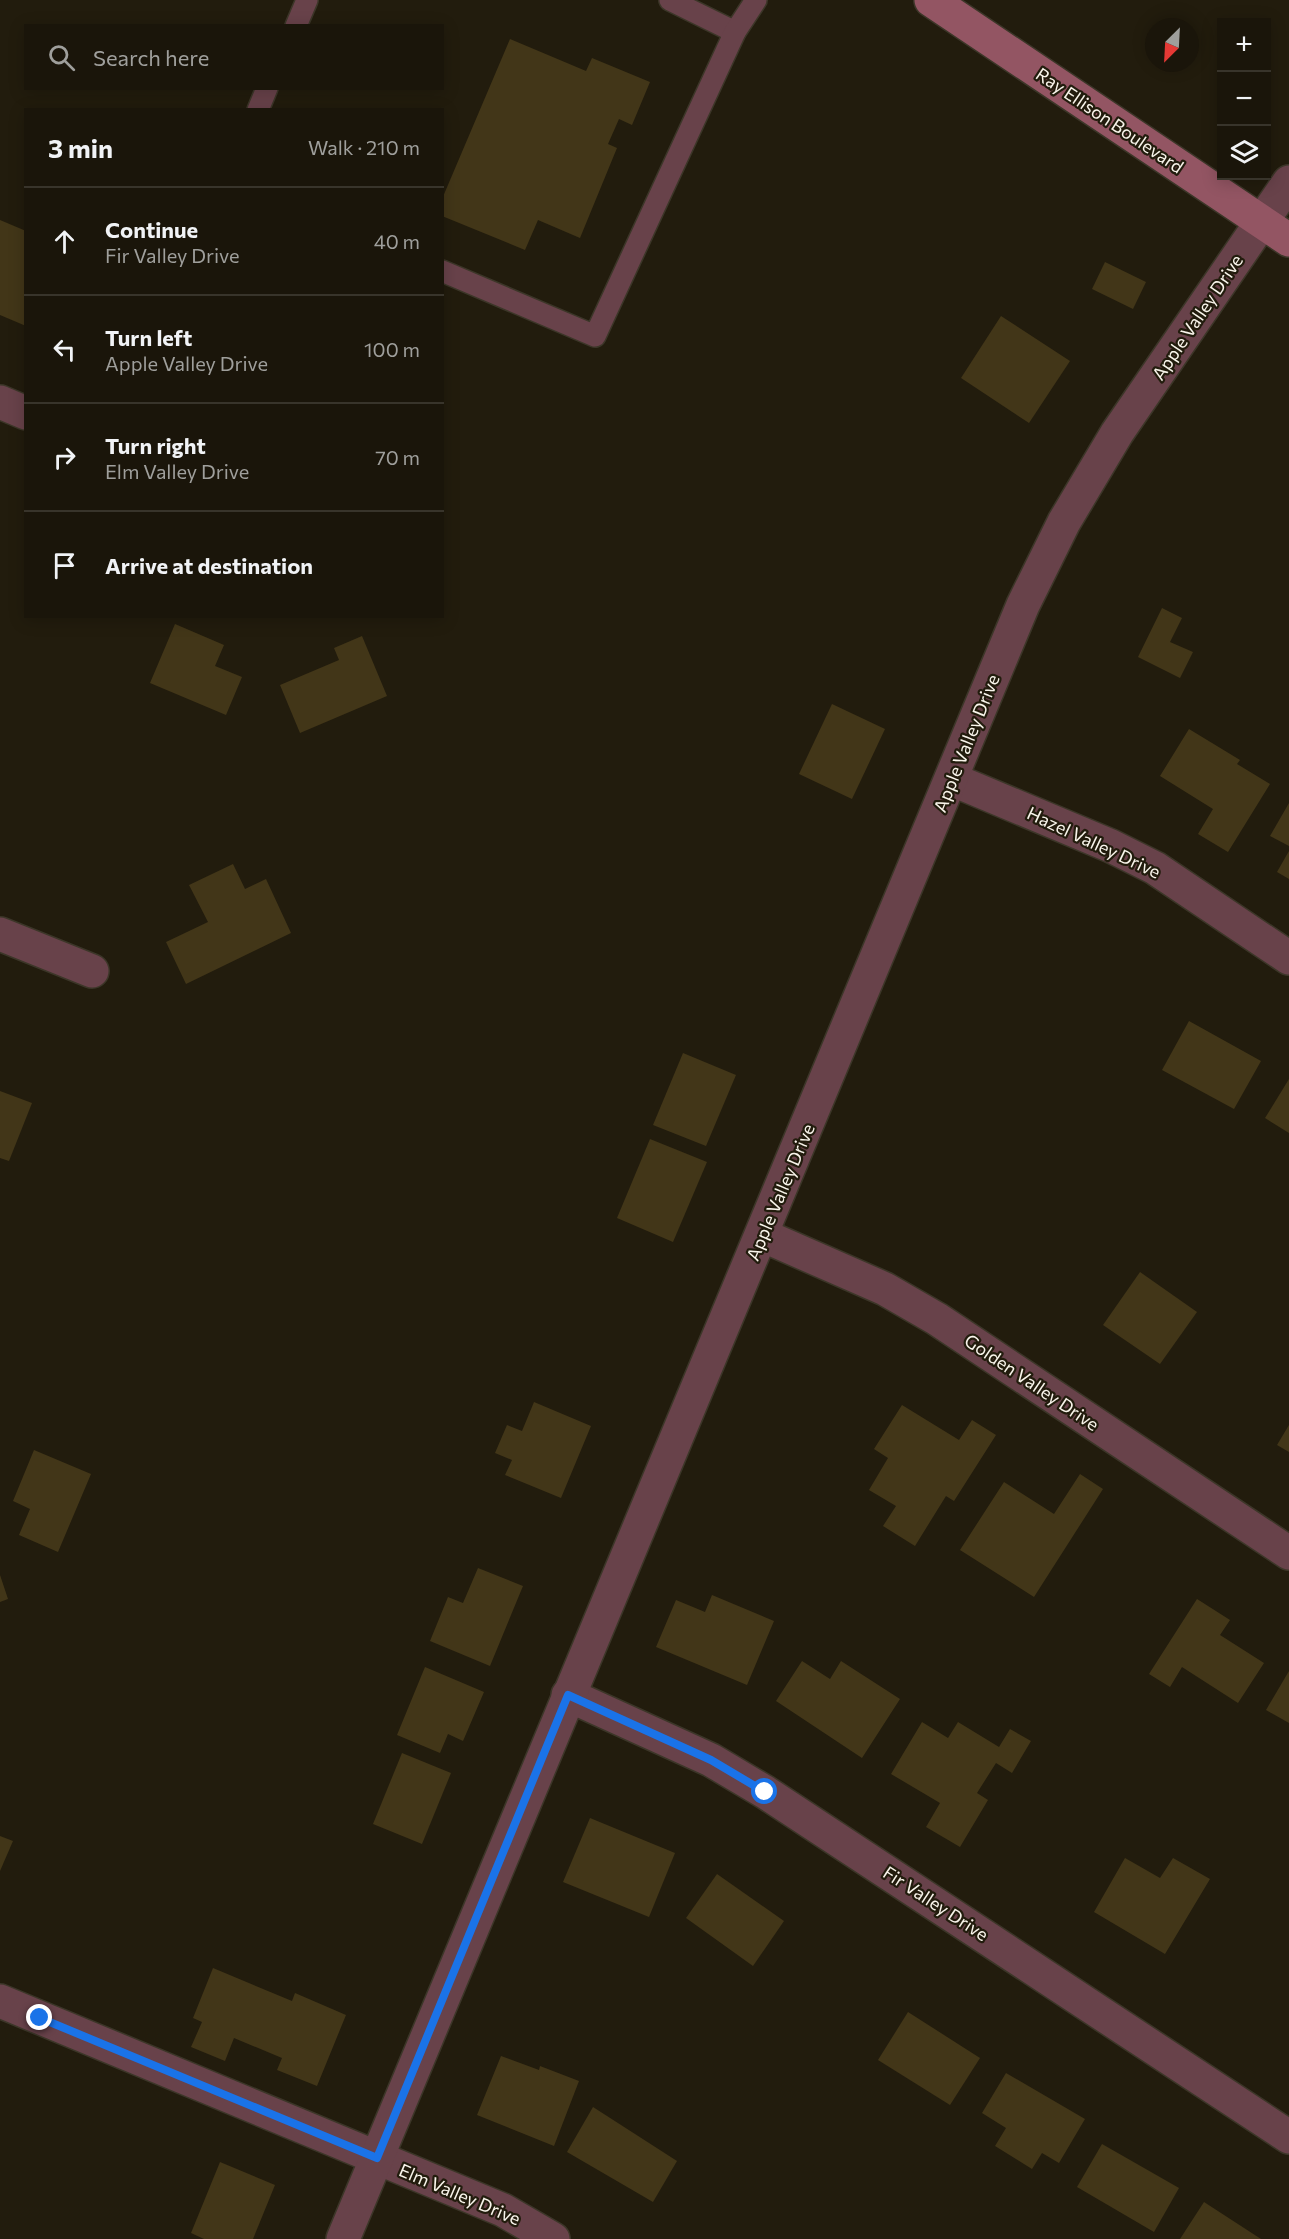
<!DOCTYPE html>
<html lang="en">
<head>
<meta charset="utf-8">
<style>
	:root { --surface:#1a150a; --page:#231e13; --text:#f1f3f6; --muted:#9f9f9c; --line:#38342b }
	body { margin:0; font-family:Commissioner,sans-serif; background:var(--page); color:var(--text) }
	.controls { position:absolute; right:18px; top:18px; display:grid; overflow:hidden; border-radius:0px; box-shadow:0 3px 15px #0003 }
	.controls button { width:54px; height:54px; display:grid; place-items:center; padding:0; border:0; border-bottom:2px solid var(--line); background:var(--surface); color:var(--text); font:30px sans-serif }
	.compass { position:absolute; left:1145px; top:18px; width:54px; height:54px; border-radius:50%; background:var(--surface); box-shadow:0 3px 15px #0003; rotate:204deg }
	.stop { position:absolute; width:18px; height:18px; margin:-14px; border:4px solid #1a73e8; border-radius:50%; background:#fff }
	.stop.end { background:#1a73e8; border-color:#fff; box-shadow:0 2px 6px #0008 }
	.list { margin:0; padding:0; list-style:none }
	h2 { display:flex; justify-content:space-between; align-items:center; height:78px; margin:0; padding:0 24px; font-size:26px }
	h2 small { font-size:20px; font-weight:400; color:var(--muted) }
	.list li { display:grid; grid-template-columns:39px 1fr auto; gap:18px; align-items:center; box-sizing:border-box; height:108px; padding:0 24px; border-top:2px solid var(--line) }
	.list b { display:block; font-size:22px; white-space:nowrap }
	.list p { margin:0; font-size:20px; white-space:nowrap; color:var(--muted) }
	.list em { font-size:20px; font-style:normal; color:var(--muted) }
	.icon { flex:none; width:33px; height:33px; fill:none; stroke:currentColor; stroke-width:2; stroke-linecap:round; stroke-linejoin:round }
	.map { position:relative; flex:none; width:1289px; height:2239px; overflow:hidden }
	.search { position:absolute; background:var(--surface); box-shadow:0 3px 15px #0003; left:24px; top:24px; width:420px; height:66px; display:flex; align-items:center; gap:15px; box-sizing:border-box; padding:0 21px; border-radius:0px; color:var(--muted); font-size:22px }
	.panel { position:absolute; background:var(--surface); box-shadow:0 3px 15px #0003; left:24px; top:108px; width:420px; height:510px; border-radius:0px }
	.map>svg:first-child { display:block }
</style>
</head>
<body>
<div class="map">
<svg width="1289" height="2239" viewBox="0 0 1289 2239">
	<rect width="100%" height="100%" fill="#221c0d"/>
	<!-- building -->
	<g fill="#423618">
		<path d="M510,39L586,71L592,58L650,82L632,125L619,119L608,144L617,148L580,238L538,220L525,250L442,216V199Z"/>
		<path d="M0,220L26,231V326L0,315Z"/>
		<path d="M1105,262L1146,282L1133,309L1092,289Z"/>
		<path d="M1001,316L1070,361L1029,423L961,378Z"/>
		<path d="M1162,608L1182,618L1170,642L1193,652L1180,678L1138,657Z"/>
		<path d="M175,624L224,645L215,666L242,677L226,715L150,683Z"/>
		<path d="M362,636L387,696L300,733L280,685L339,660L334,648Z"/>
		<path d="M832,704L885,729L852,799L799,774Z"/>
		<path d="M1189,729L1240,760L1237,764L1270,784L1228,852L1198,834L1213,809L1160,776Z"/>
		<path d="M1289,803V846L1270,836Z"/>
		<path d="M1289,851V879L1277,872Z"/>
		<path d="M233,864L245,889L266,879L291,933L186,984L166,942L208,922L189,885Z"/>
		<path d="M1189,1021L1261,1061L1234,1109L1162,1070Z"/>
		<path d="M683,1053L736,1075L706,1146L653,1125Z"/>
		<path d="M1289,1079V1133L1265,1118Z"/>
		<path d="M0,1091L32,1103L9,1161L0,1158Z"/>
		<path d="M650,1139L707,1162L673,1242L617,1218Z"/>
		<path d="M1140,1272L1197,1312L1160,1364L1103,1325Z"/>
		<path d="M534,1402L591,1426L561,1498L505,1475L512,1460L495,1453L507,1425L522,1431Z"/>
		<path d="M902,1405L959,1440L972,1420L996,1435L954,1501L946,1496L915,1546L883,1526L896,1506L869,1490L888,1458L874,1449Z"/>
		<path d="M1289,1425V1452L1277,1445Z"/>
		<path d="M34,1450L91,1474L58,1552L19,1535L30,1509L13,1501Z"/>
		<path d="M1080,1474L1103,1489L1034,1597L960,1550L1004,1482L1054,1514Z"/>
		<path d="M478,1568L523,1586L490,1666L430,1641L448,1597L463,1603Z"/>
		<path d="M0,1575L8,1599L0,1602Z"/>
		<path d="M712,1595L774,1621L747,1685L656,1647L676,1600L705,1612Z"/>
		<path d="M1197,1599L1230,1620L1220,1635L1264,1663L1238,1703L1182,1667L1170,1687L1149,1674Z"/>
		<path d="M802,1661L830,1679L841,1661L900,1699L862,1758L776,1701Z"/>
		<path d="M425,1667L484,1692L463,1741L448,1734L440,1753L397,1735Z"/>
		<path d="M1289,1671V1723L1266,1710Z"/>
		<path d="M922,1722L948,1738L958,1722L999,1747L1010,1729L1031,1741L1012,1773L996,1763L977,1793L988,1800L960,1847L926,1827L940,1803L891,1774Z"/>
		<path d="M402,1753L451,1773L422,1844L373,1824Z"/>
		<path d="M590,1818L675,1853L649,1917L563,1882Z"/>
		<path d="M0,1836L13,1841L0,1871Z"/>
		<path d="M1125,1858L1160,1878L1173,1858L1210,1879L1165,1954L1094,1912Z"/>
		<path d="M717,1874L784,1921L753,1966L686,1918Z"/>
		<path d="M213,1968L292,2001L295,1993L346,2015L317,2086L277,2070L282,2058L234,2038L225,2061L191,2047L202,2022L193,2018Z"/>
		<path d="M908,2012L980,2058L950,2105L878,2060Z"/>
		<path d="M501,2056L539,2070L540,2066L579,2081L554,2146L477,2115Z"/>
		<path d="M1006,2073L1085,2119L1059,2163L1042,2153L1032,2169L995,2146L1006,2128L982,2113Z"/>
		<path d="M593,2107L677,2161L653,2202L567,2152Z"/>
		<path d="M1102,2144L1179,2188L1154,2232L1077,2187Z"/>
		<path d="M220,2162L275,2185L253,2239H204L191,2233Z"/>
		<path d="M1204,2202L1261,2239H1180Z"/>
	</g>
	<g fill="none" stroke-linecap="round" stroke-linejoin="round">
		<defs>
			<g id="service">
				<path d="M670,0L735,32"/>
				<path d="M296,26L307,0"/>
				<path d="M258,110L267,88"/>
				<path d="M442,271L595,336L735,32L756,0"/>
			</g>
			<g id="minor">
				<path d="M0,402L26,413"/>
				<path d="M951,779L1111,846L1155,868L1289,958"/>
				<path d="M0,934L92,971"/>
				<path d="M762,1235L885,1289L937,1319L1289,1553"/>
				<path d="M568,1695L711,1760L765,1792L1289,2137"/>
				<path d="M0,2001L503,2210L553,2239"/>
				<path d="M343,2239L1023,605L1064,522L1117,433L1289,182"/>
			</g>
			<path id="secondary" d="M931,0L1289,240"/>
		</defs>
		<!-- service casing -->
		<use href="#service" stroke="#3c3628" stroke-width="24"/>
		<!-- minor casing -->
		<use href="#minor" stroke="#3c3628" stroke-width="36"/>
		<!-- secondary casing -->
		<use href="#secondary" stroke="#3c3628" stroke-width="36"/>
		<!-- service -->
		<use href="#service" stroke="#68424a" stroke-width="21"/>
		<!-- minor -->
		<use href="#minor" stroke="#68424a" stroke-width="33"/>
		<!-- secondary -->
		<use href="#secondary" stroke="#935563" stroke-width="33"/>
	</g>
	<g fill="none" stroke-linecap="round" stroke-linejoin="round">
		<!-- route -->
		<path stroke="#1a73e8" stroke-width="8" d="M40,2018L377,2158L568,1695L711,1760L765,1792"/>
	</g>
	<g text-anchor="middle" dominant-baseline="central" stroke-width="4.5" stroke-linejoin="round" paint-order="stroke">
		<!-- street labels -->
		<g font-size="18" fill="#f9f5eb" stroke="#221c0d">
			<text transform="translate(1110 120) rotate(34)">Ray Ellison Boulevard</text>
			<text transform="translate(1197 317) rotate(-56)">Apple Valley Drive</text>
			<text transform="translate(966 743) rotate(-68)">Apple Valley Drive</text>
			<text transform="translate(1094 842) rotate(25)">Hazel Valley Drive</text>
			<text transform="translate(780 1192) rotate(-67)">Apple Valley Drive</text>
			<text transform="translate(1032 1382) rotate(34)">Golden Valley Drive</text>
			<text transform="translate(936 1903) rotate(33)">Fir Valley Drive</text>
			<text transform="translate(460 2194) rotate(23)">Elm Valley Drive</text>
		</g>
	</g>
</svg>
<div class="controls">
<button>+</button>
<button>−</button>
<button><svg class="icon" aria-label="layers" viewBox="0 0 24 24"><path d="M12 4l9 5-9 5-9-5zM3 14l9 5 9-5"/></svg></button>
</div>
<svg class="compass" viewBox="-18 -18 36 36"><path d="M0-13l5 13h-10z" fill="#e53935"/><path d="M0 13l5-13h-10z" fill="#9f9f9c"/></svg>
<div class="stop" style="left:765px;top:1792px"></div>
<div class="stop end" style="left:40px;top:2018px"></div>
<div class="search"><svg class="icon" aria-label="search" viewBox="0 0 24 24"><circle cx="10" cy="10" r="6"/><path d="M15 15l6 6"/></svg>Search here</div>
<section class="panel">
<h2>3 min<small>Walk · 210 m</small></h2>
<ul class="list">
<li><svg class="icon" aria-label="ahead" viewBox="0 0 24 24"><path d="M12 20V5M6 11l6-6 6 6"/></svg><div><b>Continue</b><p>Fir Valley Drive</p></div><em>40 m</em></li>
<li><svg class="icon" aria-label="left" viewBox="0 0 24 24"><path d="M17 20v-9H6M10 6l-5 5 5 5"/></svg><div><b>Turn left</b><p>Apple Valley Drive</p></div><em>100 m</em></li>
<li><svg class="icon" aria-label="right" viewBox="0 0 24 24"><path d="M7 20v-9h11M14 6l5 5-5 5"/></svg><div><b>Turn right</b><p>Elm Valley Drive</p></div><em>70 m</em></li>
<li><svg class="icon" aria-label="arrive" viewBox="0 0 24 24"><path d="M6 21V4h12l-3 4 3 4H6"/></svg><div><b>Arrive at destination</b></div></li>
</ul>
</section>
</div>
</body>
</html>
